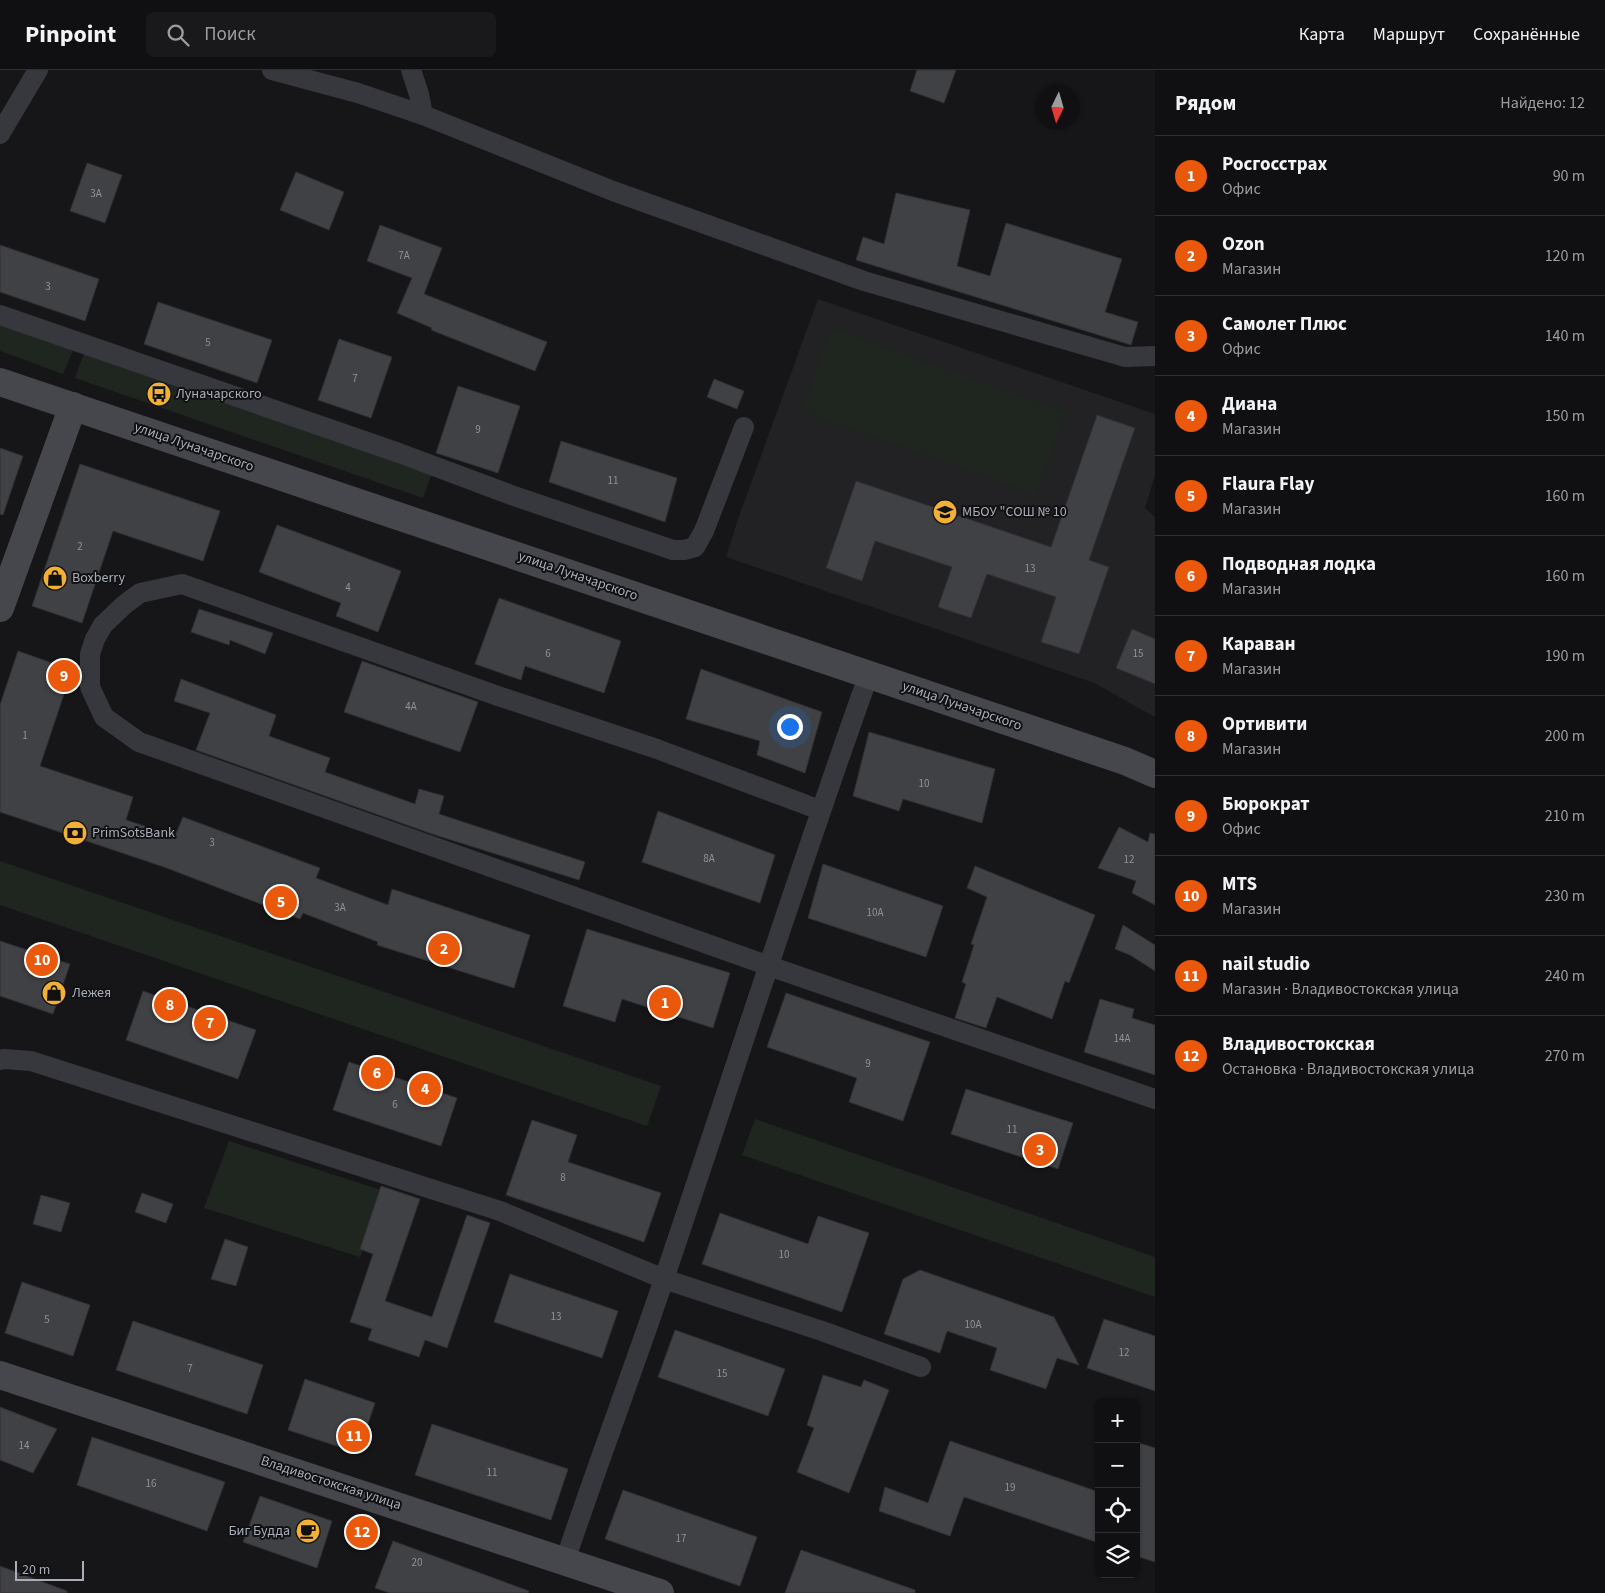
<!DOCTYPE html>
<html lang="ru">
<head>
<meta charset="utf-8">
<style>
	:root { --surface:#101012; --page:#19191b; --text:#f1f3f6; --muted:#9c9d9f; --line:#303032; --accent:#ea580c }
	body { margin:0; font-family:"Source Sans 3",sans-serif; background:var(--page); color:var(--text) }
	.controls { position:absolute; right:15px; bottom:15px; display:grid; overflow:hidden; border-radius:8px; box-shadow:0 1px 4px #0004 }
	.controls button { width:45px; height:45px; display:grid; place-items:center; padding:0; border:0; border-bottom:1px solid var(--line); background:var(--surface); color:var(--text); font:25px sans-serif }
	.compass { position:absolute; left:1035px; top:15px; width:45px; height:45px; border-radius:50%; background:var(--surface); box-shadow:0 1px 4px #0004; rotate:185deg }
	.scale { position:absolute; left:15px; bottom:12px; width:69px; box-sizing:border-box; padding-left:5px; border:2px solid #a8adb8; border-top:0; font-size:14px; line-height:18px; white-space:nowrap; color:#a8adb8; -webkit-text-stroke:4px #111113; paint-order:stroke }
	.you { position:absolute; left:789px; top:656px; width:18px; height:18px; margin:-12px; border:4px solid #fff; border-radius:50%; background:#1a73e8; box-shadow:0 0 0 8px #1a73e833 }
	.badge { display:grid; place-items:center; width:32px; height:32px; border-radius:50%; background:var(--accent); color:#fff; font-size:16px; font-weight:700 }
	.pin { position:absolute; translate:-50% -50%; border:2px solid #fff; box-shadow:0 1px 5px #0006 }
	.list { margin:0; padding:0; list-style:none }
	h2 { display:flex; justify-content:space-between; align-items:center; height:65px; margin:0; padding:0 20px; font-size:21px }
	h2 small { font-size:16px; font-weight:400; color:var(--muted) }
	.list li { display:grid; grid-template-columns:32px 1fr auto; gap:15px; align-items:center; box-sizing:border-box; height:80px; padding:0 20px; border-top:1px solid var(--line) }
	.list b { display:block; font-size:19px; white-space:nowrap }
	.list p { margin:0; font-size:16px; white-space:nowrap; color:var(--muted) }
	.list em { font-size:16px; font-style:normal; color:var(--muted) }
	.icon { flex:none; width:28px; height:28px; fill:none; stroke:currentColor; stroke-width:2; stroke-linecap:round; stroke-linejoin:round }
	.map { position:relative; flex:none; width:1155px; height:1523px; overflow:hidden }
	header { display:flex; align-items:center; gap:30px; box-sizing:border-box; height:70px; padding:0 25px; background:var(--surface); border-bottom:1px solid var(--line) }
	header strong { font-size:24px }
	nav { display:flex; gap:28px; margin-inline-start:auto; font-size:18px }
	.search { width:350px; height:45px; background:var(--page); display:flex; align-items:center; gap:12px; box-sizing:border-box; padding:0 18px; border-radius:8px; color:var(--muted); font-size:19px }
	main { display:flex }
	aside { flex:1; background:var(--surface) }
	.map>svg:first-child { display:block }
</style>
</head>
<body>
<header>
<strong>Pinpoint</strong>
<div class="search"><svg class="icon" aria-label="search" viewBox="0 0 24 24"><circle cx="10" cy="10" r="6"/><path d="M15 15l6 6"/></svg>Поиск</div>
<nav><a>Карта</a><a>Маршрут</a><a>Сохранённые</a></nav>
</header>
<main>
<div class="map">
<svg width="1155" height="1523" viewBox="0 0 1155 1523">
	<rect width="100%" height="100%" fill="#161618"/>
	<!-- built -->
	<path fill="#222225" d="M818,229L1155,344V405L1145,438L1155,447V647L1094,613L726,487L738,449Z"/>
	<!-- green -->
	<g fill="#1e261f">
		<path d="M0,253L74,278L63,304L0,281Z"/>
		<path d="M831,258L1066,342L1036,425L801,341Z"/>
		<path d="M84,283L432,403L423,428L75,308Z"/>
		<path d="M0,791L661,1016L647,1056L0,835Z"/>
		<path d="M755,1049L1155,1187V1227L742,1085Z"/>
		<path d="M229,1071L387,1122L360,1187L204,1138Z"/>
	</g>
	<!-- building -->
	<g fill="#404145" stroke="#303034">
		<path d="M917,0H956L944,33L910,21Z"/>
		<path d="M87,93L122,105L105,153L70,141Z"/>
		<path d="M296,102L344,122L329,160L280,140Z"/>
		<path d="M896,123L970,140L957,196L990,206L1006,153L1122,189L1105,242L1138,252L1131,275L856,190L863,167L884,174Z"/>
		<path d="M380,155L442,178L424,224L547,272L535,301L431,260L432,258L397,243L412,208L367,191Z"/>
		<path d="M0,175L99,209L85,251L0,222Z"/>
		<path d="M158,232L272,270L257,313L144,274Z"/>
		<path d="M339,269L392,287L371,348L318,330Z"/>
		<path d="M714,309L744,321L737,339L707,327Z"/>
		<path d="M458,316L520,336L498,403L436,383Z"/>
		<path d="M1097,345L1135,358L1089,490L1109,497L1079,584L1041,572L1056,527L987,504L971,548L938,537L952,497L875,471L862,511L826,498L856,411L1051,477Z"/>
		<path d="M561,371L677,408L665,452L549,412Z"/>
		<path d="M0,378L23,386L3,445L0,444Z"/>
		<path d="M80,394L220,441L203,491L113,461L82,553L32,536Z"/>
		<path d="M277,455L401,501L378,562L336,546L341,533L259,502Z"/>
		<path d="M499,528L621,571L604,623L525,596L521,610L475,594Z"/>
		<path d="M199,539L273,563L265,584L230,570L229,575L191,562Z"/>
		<path d="M1132,559L1155,569V614L1116,598Z"/>
		<path d="M18,581L72,600L40,696L133,727L126,750L175,766L183,747L320,798L316,808L388,835L392,819L530,865L514,918L377,875L378,872L303,843L300,849L164,797L0,742V635Z"/>
		<path d="M362,591L478,632L460,682L344,642Z"/>
		<path d="M701,599L822,642L805,703L757,685L760,671L686,649Z"/>
		<path d="M181,609L276,645L269,666L330,688L325,702L415,734L419,719L444,726L439,744L585,792L579,810L432,764L196,680L210,643L174,631Z"/>
		<path d="M869,662L995,699L982,753L903,729L899,741L853,726Z"/>
		<path d="M658,741L775,785L760,833L642,792Z"/>
		<path d="M1119,757L1148,772L1150,763L1155,764V835L1132,823L1136,811L1098,798Z"/>
		<path d="M823,794L943,836L926,887L808,848Z"/>
		<path d="M975,796L1095,845L1069,913L1065,911L1052,949L997,927L986,958L955,948L966,914L962,912L974,875L971,874L987,827L967,818Z"/>
		<path d="M1123,855L1155,875V901L1130,885L1115,879Z"/>
		<path d="M587,859L730,903L713,958L622,929L615,952L563,936Z"/>
		<path d="M0,871L70,894L53,944L0,926Z"/>
		<path d="M143,921L256,960L238,1009L126,970Z"/>
		<path d="M786,923L930,972L903,1051L849,1032L857,1008L767,977Z"/>
		<path d="M1100,929L1134,939L1132,948L1155,955V1005L1084,982Z"/>
		<path d="M349,992L457,1028L441,1076L333,1040Z"/>
		<path d="M966,1019L1073,1053L1058,1099L951,1064Z"/>
		<path d="M532,1050L577,1065L568,1092L661,1123L644,1172L506,1125Z"/>
		<path d="M381,1116L420,1129L385,1231L432,1247L467,1145L490,1153L447,1278L425,1270L419,1287L368,1270L372,1259L350,1252L373,1184L360,1179Z"/>
		<path d="M142,1123L173,1134L166,1153L135,1142Z"/>
		<path d="M41,1125L70,1133L61,1162L33,1154Z"/>
		<path d="M720,1143L808,1174L818,1146L869,1163L842,1242L702,1194Z"/>
		<path d="M225,1169L248,1177L236,1216L211,1209Z"/>
		<path d="M920,1200L1054,1247L1079,1295L1057,1288L1046,1319L990,1300L997,1278L947,1261L940,1283L884,1264L903,1209Z"/>
		<path d="M510,1204L618,1241L602,1288L494,1252Z"/>
		<path d="M22,1212L90,1235L73,1286L5,1263Z"/>
		<path d="M1104,1249L1155,1266V1321L1087,1298Z"/>
		<path d="M133,1251L263,1295L247,1344L116,1300Z"/>
		<path d="M675,1260L785,1299L768,1346L658,1307Z"/>
		<path d="M823,1305L861,1317L864,1310L889,1320L849,1423L797,1402L814,1358L807,1355Z"/>
		<path d="M305,1309L375,1333L358,1383L288,1360Z"/>
		<path d="M0,1337L57,1359L33,1403L0,1390Z"/>
		<path d="M432,1354L568,1399L551,1450L415,1405Z"/>
		<path d="M92,1367L225,1412L207,1461L77,1415Z"/>
		<path d="M950,1371L1099,1422V1473L964,1427L950,1466L879,1441L885,1417L928,1433Z"/>
		<path d="M1136,1372L1155,1378V1492L1136,1486Z"/>
		<path d="M623,1420L757,1467L740,1516L605,1469Z"/>
		<path d="M260,1426L332,1451L317,1498L243,1472Z"/>
		<path d="M393,1471L529,1521L528,1523H390L375,1518Z"/>
		<path d="M801,1480L915,1520V1523H785Z"/>
		<path d="M0,1496L67,1521V1523H0Z"/>
	</g>
	<g fill="none" stroke-linecap="round" stroke-linejoin="round">
		<!-- street -->
		<g stroke="#37383d" stroke-width="20">
			<path d="M272,0L358,23L423,45L613,121L864,211L1125,287L1155,286"/>
			<path d="M411,0L419,24L423,45"/>
			<path d="M0,64L38,0"/>
			<path d="M0,245L399,383L514,426L673,480H684L695,477L704,461L744,357"/>
			<path d="M820,740L657,679L498,626L182,514L140,523L124,535L103,555L95,569L90,584V617L104,647L139,672L769,896L1155,1029"/>
			<path d="M0,990L4,989L31,991L500,1141L664,1209L822,1261L921,1297"/>
			<path d="M565,1491C597,1395 633,1301 665,1206C733,1006 797,804 869,604"/>
		</g>
		<!-- secondary -->
		<g stroke="#45474d" stroke-width="28">
			<path d="M0,312L1125,691L1155,704"/>
			<path d="M0,538L73,336"/>
			<path d="M0,1305L660,1523"/>
		</g>
	</g>
	<!-- icons -->
	<defs>
		<symbol id="bus-disc" viewBox="-11 -11 22 22"><circle r="9.5" fill="#f2b134" stroke="#111113"/><path d="M-5-6H5V4H4V6H2V4H-2V6H-4V4H-5ZM-3.5-4V0h7V-4ZM-3.5 1.2v1.5H-2V1.2ZM2 1.2v1.5H3.5V1.2Z" fill="#111"/></symbol>
		<symbol id="school-disc" viewBox="-11 -11 22 22"><circle r="9.5" fill="#f2b134" stroke="#111113"/><path d="M0-5L7-2L0 1L-7-2ZM-4 1L0 2.5L4 1V4Q0 6-4 4Z" fill="#111"/></symbol>
		<symbol id="shop-disc" viewBox="-11 -11 22 22"><circle r="9.5" fill="#f2b134" stroke="#111113"/><path d="M-5-2.5h2.3a2.7 3.5 0 0 1 5.4 0H5L5.5 6h-11ZM-1.5-2.5h3a1.5 2.3 0 0 0-3 0Z" fill="#111"/></symbol>
		<symbol id="bank-disc" viewBox="-11 -11 22 22"><circle r="9.5" fill="#f2b134" stroke="#111113"/><path d="M-6-4H6V4H-6ZM0-2.3a2.3 2.3 0 1 0 0 4.6a2.3 2.3 0 1 0 0-4.6Z" fill="#111"/></symbol>
		<symbol id="cafe-disc" viewBox="-11 -11 22 22"><circle r="9.5" fill="#f2b134" stroke="#111113"/><path d="M-5.5-4.5H6V0H3Q3 3.5 0 3.5H-2.5Q-5.5 3.5-5.5 0ZM3-3.2v2h1.7v-2ZM-6 4.5H4V6H-6Z" fill="#111"/></symbol>
	</defs>
	<g fill-rule="evenodd">
		<use href="#bus-disc" x="145" y="310" width="28" height="28"/>
		<use href="#school-disc" x="931" y="428" width="28" height="28"/>
		<use href="#shop-disc" x="41" y="494" width="28" height="28"/>
		<use href="#bank-disc" x="61" y="749" width="28" height="28"/>
		<use href="#shop-disc" x="40" y="909" width="28" height="28"/>
		<use href="#cafe-disc" x="294" y="1447" width="28" height="28"/>
	</g>
	<g text-anchor="middle" dominant-baseline="central" stroke-width="4" stroke-linejoin="round" paint-order="stroke">
		<!-- number labels -->
		<g font-size="11" fill="#8e929b">
			<text x="96" y="123">3А</text>
			<text x="404" y="185">7А</text>
			<text x="48" y="216">3</text>
			<text x="208" y="272">5</text>
			<text x="355" y="308">7</text>
			<text x="478" y="359">9</text>
			<text x="613" y="410">11</text>
			<text x="80" y="476">2</text>
			<text x="1030" y="498">13</text>
			<text x="348" y="517">4</text>
			<text x="548" y="583">6</text>
			<text x="1138" y="583">15</text>
			<text x="411" y="636">4А</text>
			<text x="25" y="665">1</text>
			<text x="924" y="713">10</text>
			<text x="212" y="772">3</text>
			<text x="709" y="788">8А</text>
			<text x="1129" y="789">12</text>
			<text x="340" y="837">3А</text>
			<text x="875" y="842">10А</text>
			<text x="1122" y="968">14А</text>
			<text x="868" y="993">9</text>
			<text x="395" y="1034">6</text>
			<text x="1012" y="1059">11</text>
			<text x="563" y="1107">8</text>
			<text x="784" y="1184">10</text>
			<text x="556" y="1246">13</text>
			<text x="47" y="1249">5</text>
			<text x="973" y="1254">10А</text>
			<text x="1124" y="1282">12</text>
			<text x="190" y="1298">7</text>
			<text x="722" y="1303">15</text>
			<text x="24" y="1375">14</text>
			<text x="492" y="1402">11</text>
			<text x="151" y="1413">16</text>
			<text x="1010" y="1417">19</text>
			<text x="681" y="1468">17</text>
			<text x="417" y="1492">20</text>
		</g>
		<!-- poi labels -->
		<g font-size="14" fill="#a8adb8" stroke="#111113" text-anchor="start">
			<text x="176" y="324">Луначарского</text>
			<text x="962" y="442">МБОУ "СОШ № 10</text>
			<text x="72" y="508">Boxberry</text>
			<text x="92" y="763">PrimSotsBank</text>
			<text x="72" y="923">Лежея</text>
			<text x="290" y="1461" text-anchor="end">Биг Будда</text>
		</g>
		<!-- street labels -->
		<g font-size="14" fill="#a8adb8" stroke="#111113">
			<text transform="translate(194 377) rotate(19)">улица Луначарского</text>
			<text transform="translate(578 506) rotate(19)">улица Луначарского</text>
			<text transform="translate(962 636) rotate(19)">улица Луначарского</text>
			<text transform="translate(331 1413) rotate(18)">Владивостокская улица</text>
		</g>
	</g>
</svg>
<div class="controls">
<button>+</button>
<button>−</button>
<button><svg class="icon" aria-label="locate" viewBox="0 0 24 24"><circle cx="12" cy="12" r="6"/><path d="M12 2v4M12 18v4M2 12h4M18 12h4"/></svg></button>
<button><svg class="icon" aria-label="layers" viewBox="0 0 24 24"><path d="M12 4l9 5-9 5-9-5zM3 14l9 5 9-5"/></svg></button>
</div>
<svg class="compass" viewBox="-18 -18 36 36"><path d="M0-13l5 13h-10z" fill="#e53935"/><path d="M0 13l5-13h-10z" fill="#9c9d9f"/></svg>
<div class="scale">20 m</div>
<div class="you"></div>
<div class="pin badge" style="left:665px;top:933px">1</div>
<div class="pin badge" style="left:444px;top:879px">2</div>
<div class="pin badge" style="left:1040px;top:1080px">3</div>
<div class="pin badge" style="left:425px;top:1019px">4</div>
<div class="pin badge" style="left:281px;top:832px">5</div>
<div class="pin badge" style="left:377px;top:1003px">6</div>
<div class="pin badge" style="left:210px;top:953px">7</div>
<div class="pin badge" style="left:170px;top:935px">8</div>
<div class="pin badge" style="left:64px;top:606px">9</div>
<div class="pin badge" style="left:42px;top:890px">10</div>
<div class="pin badge" style="left:354px;top:1366px">11</div>
<div class="pin badge" style="left:362px;top:1462px">12</div>
</div>
<aside>
<h2>Рядом<small>Найдено: 12</small></h2>
<ul class="list">
<li><span class="badge">1</span><div><b>Росгосстрах</b><p>Офис</p></div><em>90 m</em></li>
<li><span class="badge">2</span><div><b>Ozon</b><p>Магазин</p></div><em>120 m</em></li>
<li><span class="badge">3</span><div><b>Самолет Плюс</b><p>Офис</p></div><em>140 m</em></li>
<li><span class="badge">4</span><div><b>Диана</b><p>Магазин</p></div><em>150 m</em></li>
<li><span class="badge">5</span><div><b>Flaura Flay</b><p>Магазин</p></div><em>160 m</em></li>
<li><span class="badge">6</span><div><b>Подводная лодка</b><p>Магазин</p></div><em>160 m</em></li>
<li><span class="badge">7</span><div><b>Караван</b><p>Магазин</p></div><em>190 m</em></li>
<li><span class="badge">8</span><div><b>Ортивити</b><p>Магазин</p></div><em>200 m</em></li>
<li><span class="badge">9</span><div><b>Бюрократ</b><p>Офис</p></div><em>210 m</em></li>
<li><span class="badge">10</span><div><b>MTS</b><p>Магазин</p></div><em>230 m</em></li>
<li><span class="badge">11</span><div><b>nail studio</b><p>Магазин · Владивостокская улица</p></div><em>240 m</em></li>
<li><span class="badge">12</span><div><b>Владивостокская</b><p>Остановка · Владивостокская улица</p></div><em>270 m</em></li>
</ul>
</aside>
</main>
</body>
</html>
